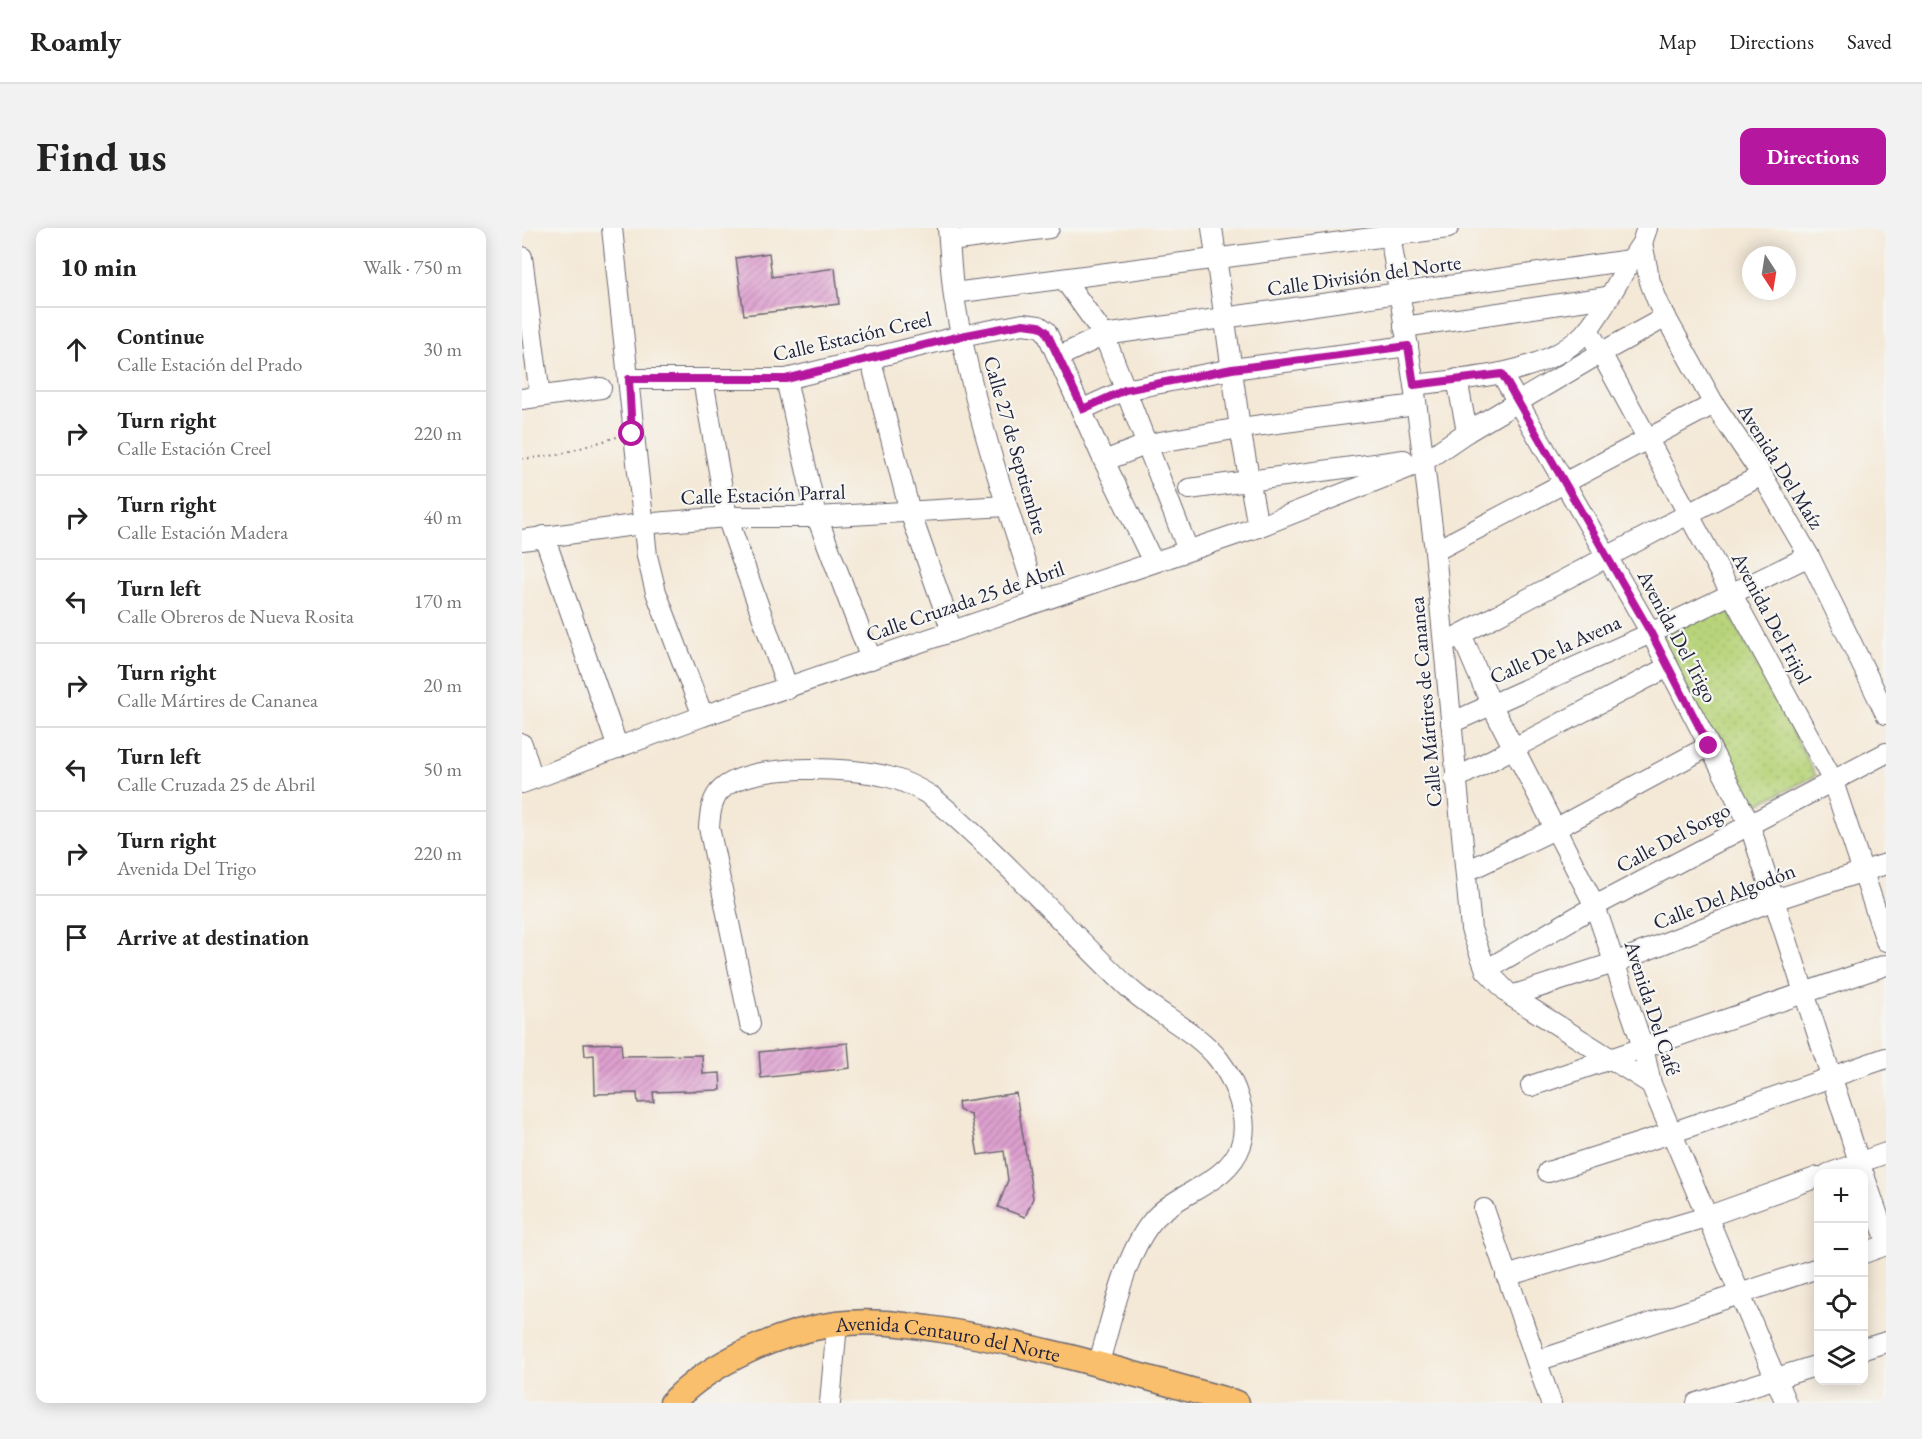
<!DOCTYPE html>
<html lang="en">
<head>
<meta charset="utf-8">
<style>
	:root { --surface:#fff; --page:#f2f2f2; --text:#222; --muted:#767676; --line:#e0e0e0; --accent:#b5179e }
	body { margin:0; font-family:"EB Garamond",serif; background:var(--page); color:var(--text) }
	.controls { position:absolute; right:18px; bottom:18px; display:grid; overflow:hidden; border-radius:12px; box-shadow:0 3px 15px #0003 }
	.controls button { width:54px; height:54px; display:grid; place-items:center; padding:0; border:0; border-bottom:2px solid var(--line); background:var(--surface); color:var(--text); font:30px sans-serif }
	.compass { position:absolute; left:1220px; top:18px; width:54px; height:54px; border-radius:50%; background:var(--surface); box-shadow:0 3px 15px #0003; rotate:168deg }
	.stop { position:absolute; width:18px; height:18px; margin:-14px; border:4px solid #b5179e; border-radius:50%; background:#fff }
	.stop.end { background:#b5179e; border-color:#fff; box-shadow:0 2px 6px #0008 }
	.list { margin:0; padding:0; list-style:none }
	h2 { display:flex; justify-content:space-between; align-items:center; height:78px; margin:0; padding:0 24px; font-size:26px }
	h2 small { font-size:20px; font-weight:400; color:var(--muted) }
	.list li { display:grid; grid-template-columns:39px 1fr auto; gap:18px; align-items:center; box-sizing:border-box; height:84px; padding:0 24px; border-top:2px solid var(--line) }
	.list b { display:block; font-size:22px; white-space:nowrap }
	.list p { margin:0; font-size:20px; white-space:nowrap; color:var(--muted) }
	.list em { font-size:20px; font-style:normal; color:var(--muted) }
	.icon { flex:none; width:33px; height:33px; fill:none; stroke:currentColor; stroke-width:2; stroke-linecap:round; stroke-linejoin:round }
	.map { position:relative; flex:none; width:1364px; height:1175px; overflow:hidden; border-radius:12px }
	header { display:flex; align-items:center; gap:36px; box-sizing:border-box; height:84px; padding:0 30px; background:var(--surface); border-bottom:2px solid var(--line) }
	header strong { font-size:28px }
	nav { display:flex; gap:33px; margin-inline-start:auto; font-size:21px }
	.intro { display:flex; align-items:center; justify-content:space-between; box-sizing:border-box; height:144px; padding:0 36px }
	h1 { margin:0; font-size:42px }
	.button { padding:15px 27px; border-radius:12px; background:var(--accent); color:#fff; font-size:21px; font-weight:700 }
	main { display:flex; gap:36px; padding:0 36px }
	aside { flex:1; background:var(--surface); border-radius:12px; box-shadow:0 3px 15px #0003 }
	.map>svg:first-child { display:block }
</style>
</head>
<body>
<header>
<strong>Roamly</strong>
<nav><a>Map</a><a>Directions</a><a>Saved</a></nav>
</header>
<div class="intro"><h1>Find us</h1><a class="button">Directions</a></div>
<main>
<aside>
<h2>10 min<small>Walk · 750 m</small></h2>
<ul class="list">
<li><svg class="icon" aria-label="ahead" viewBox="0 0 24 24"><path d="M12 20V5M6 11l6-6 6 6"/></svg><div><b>Continue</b><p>Calle Estación del Prado</p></div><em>30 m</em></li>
<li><svg class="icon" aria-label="right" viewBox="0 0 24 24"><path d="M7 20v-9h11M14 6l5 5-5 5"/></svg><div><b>Turn right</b><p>Calle Estación Creel</p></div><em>220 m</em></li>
<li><svg class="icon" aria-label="right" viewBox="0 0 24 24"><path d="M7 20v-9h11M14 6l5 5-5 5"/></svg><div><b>Turn right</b><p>Calle Estación Madera</p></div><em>40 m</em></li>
<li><svg class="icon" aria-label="left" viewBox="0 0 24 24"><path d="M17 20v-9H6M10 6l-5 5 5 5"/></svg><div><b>Turn left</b><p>Calle Obreros de Nueva Rosita</p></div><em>170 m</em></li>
<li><svg class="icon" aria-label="right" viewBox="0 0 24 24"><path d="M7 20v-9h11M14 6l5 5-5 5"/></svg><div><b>Turn right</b><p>Calle Mártires de Cananea</p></div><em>20 m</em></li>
<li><svg class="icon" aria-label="left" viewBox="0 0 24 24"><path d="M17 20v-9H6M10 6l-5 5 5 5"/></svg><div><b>Turn left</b><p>Calle Cruzada 25 de Abril</p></div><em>50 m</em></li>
<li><svg class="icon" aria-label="right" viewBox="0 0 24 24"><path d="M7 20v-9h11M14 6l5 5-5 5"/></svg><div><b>Turn right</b><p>Avenida Del Trigo</p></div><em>220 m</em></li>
<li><svg class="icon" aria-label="arrive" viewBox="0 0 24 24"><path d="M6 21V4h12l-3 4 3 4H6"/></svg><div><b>Arrive at destination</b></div></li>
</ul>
</aside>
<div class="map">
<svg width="1364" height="1175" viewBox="0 0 1364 1175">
	<defs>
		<pattern id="green-dots" width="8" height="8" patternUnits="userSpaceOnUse" patternTransform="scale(1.5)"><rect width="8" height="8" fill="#b8d47a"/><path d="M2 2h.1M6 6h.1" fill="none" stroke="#9eb66a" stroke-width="1.8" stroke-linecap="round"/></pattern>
		<pattern id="building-hatch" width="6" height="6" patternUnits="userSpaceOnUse" patternTransform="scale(1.5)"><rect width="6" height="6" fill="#dea0cf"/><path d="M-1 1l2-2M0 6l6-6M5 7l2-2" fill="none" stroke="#b482a9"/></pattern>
	</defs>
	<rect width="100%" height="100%" fill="#f6f6f2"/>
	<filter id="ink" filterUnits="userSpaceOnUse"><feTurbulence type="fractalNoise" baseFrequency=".0167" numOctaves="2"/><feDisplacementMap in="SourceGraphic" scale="12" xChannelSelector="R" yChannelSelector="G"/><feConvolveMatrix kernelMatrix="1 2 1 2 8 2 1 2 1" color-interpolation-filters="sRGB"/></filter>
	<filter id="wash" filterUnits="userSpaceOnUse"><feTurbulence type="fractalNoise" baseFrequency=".008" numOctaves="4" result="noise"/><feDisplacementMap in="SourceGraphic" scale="24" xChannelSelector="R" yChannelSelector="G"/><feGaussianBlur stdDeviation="1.35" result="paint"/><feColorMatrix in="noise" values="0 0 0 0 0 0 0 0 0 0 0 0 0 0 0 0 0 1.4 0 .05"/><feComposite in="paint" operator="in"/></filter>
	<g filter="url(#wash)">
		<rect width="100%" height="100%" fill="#f4e8d6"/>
		<!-- green -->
		<path fill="url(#green-dots)" stroke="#6d7b5a" stroke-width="1.5" d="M1202,375L1294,548L1227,580L1137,409Z"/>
		<g id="blocks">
			<!-- building -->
			<g fill="url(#building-hatch)">
				<path d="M247,25L250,49L313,40L317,76L222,87L214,30Z"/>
				<path d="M99,815L100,828L180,827L181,846L198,845L199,862L131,864L132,874L116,875L115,865L73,866L72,827L63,828L62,816Z"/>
				<path d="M326,815L328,840L239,850L237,824Z"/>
				<path d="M494,865L511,970L503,989L476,979L486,952L482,923L456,927L449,887L437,882L436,874Z"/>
			</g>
		</g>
	</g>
	<g filter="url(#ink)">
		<use href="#blocks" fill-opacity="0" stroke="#6c6771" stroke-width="1.5"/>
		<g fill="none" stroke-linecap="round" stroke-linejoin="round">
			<defs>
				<g id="minor">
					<path d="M90,0L125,328L134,364L181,488"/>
					<path d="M426,0C428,23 429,46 432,69C449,172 483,274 516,373"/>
					<path d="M690,0L718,200L736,299"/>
					<path d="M867,0L892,157L913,323L949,701L964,742L989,768L1129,856"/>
					<path d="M428,13L527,0"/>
					<path d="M1120,15L1128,54L1137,77L1192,176L1240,247L1287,328L1364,486"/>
					<path d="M0,29L18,168"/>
					<path d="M542,51L582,107L666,322"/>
					<path d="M432,65L926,0"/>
					<path d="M882,99L1085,69"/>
					<path d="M1066,101L1310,551L1364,713"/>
					<path d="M348,129L388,284L430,403"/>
					<path d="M536,129L582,107L1108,32"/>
					<path d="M979,145L1129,405L1227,595L1341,946"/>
					<path d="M107,151H264L439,108L501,96L517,98L524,103L582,233L631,334"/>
					<path d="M264,151L295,289L349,431"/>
					<path d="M935,151L945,204"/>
					<path d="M181,152L205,289L266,461"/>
					<path d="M892,157C946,150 1030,147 1067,100C1087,74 1101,42 1120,15L1125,0"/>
					<path d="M0,171L79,160"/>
					<path d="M561,181L603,162L710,141L886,118"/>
					<path d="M582,233L626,216L718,200L894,177"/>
					<path d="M667,261L882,232"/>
					<path d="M22,308L96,520"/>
					<path d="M0,312L120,296L205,289H295L484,278"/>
					<path d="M913,323L1192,176"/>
					<path d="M939,406L969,476L1073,678L1121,819L1129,856L1264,1175"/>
					<path d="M930,411L1240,247"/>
					<path d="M929,495L1129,405L1287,328"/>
					<path d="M0,516L11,551"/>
					<path d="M933,551L1146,439"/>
					<path d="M0,555L181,488L736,299L901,234L945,204L1077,126L1144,89"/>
					<path d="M945,643L1033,601L1187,518"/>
					<path d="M964,742L1073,678L1364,525"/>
					<path d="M989,768L1092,735L1252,672L1364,636"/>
					<path d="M228,796L187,599C188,587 189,574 197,564C224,533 330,539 367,549C382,553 396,560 409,568C480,627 541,698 608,761C635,786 675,803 697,832C713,853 728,891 719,917C706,955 658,963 633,990C602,1024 590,1093 576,1137"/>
					<path d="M1009,858L1364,737"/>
					<path d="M1026,944L1149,905L1364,830"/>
					<path d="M1306,946L1364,925"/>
					<path d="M1342,947L1364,1011"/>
					<path d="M962,981L1029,1175"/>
					<path d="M1342,1025L1364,1017"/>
					<path d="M984,1048L1184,989L1296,949"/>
					<path d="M1342,1121L1364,1114"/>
					<path d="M1015,1133L1296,1040"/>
					<path d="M308,1175L315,1096"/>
					<path d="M1175,1175L1296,1137"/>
				</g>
				<g id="major">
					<path id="s1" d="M150,1175C188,1134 260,1103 315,1096C350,1091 385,1097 420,1102C520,1118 618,1148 715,1175"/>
				</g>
			</defs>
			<!-- minor casing -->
			<use href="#minor" stroke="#6c6771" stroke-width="22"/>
			<!-- major casing -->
			<use href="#major" stroke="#6c6771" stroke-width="27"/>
			<!-- path -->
			<path stroke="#6c6771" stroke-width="2" stroke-dasharray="1.5 4.5" stroke-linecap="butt" d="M0,231L35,227L95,209"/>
			<!-- minor -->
			<use href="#minor" stroke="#fff" stroke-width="20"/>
			<!-- major -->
			<use href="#major" stroke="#f9bf6c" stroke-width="24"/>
		</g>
	</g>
	<g fill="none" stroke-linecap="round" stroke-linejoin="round" filter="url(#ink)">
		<!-- route -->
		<path stroke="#b5179e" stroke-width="8" d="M110,206L107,151H264L439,108L501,96L517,98L524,103L561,181L603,162L710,141L886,118L892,157L980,146L1129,405L1187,518"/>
	</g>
	<g text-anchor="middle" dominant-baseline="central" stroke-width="4.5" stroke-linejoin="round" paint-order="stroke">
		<!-- street labels -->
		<g font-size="21" fill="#22223b" stroke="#f6f6f2">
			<text transform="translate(842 47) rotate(-8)">Calle División del Norte</text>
			<text transform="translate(330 108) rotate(-13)">Calle Estación Creel</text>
			<text transform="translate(494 217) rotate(74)">Calle 27 de Septiembre</text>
			<text transform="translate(1259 238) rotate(58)">Avenida Del Maíz</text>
			<text transform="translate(241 266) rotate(-2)">Calle Estación Parral</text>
			<text transform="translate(443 373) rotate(-19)">Calle Cruzada 25 de Abril</text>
			<text transform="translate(1250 390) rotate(62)">Avenida Del Frijol</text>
			<text transform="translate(1156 408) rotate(62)">Avenida Del Trigo</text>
			<text transform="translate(1033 421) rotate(-24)">Calle De la Avena</text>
			<text transform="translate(903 474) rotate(-95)">Calle Mártires de Cananea</text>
			<text transform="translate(1151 609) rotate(-28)">Calle Del Sorgo</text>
			<text transform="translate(1202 668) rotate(-21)">Calle Del Algodón</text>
			<text transform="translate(1131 780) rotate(72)">Avenida Del Café</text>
			<text stroke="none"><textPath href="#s1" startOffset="298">Avenida Centauro del Norte</textPath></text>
		</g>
	</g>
</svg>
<div class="controls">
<button>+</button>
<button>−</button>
<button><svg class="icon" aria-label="locate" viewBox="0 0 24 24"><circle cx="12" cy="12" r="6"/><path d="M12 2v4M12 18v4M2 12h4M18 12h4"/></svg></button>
<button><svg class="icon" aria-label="layers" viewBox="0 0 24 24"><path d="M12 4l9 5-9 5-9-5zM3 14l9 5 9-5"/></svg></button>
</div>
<svg class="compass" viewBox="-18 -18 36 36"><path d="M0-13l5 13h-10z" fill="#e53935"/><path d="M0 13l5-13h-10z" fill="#767676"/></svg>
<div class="stop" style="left:110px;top:206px"></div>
<div class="stop end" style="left:1187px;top:518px"></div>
</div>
</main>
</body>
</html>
